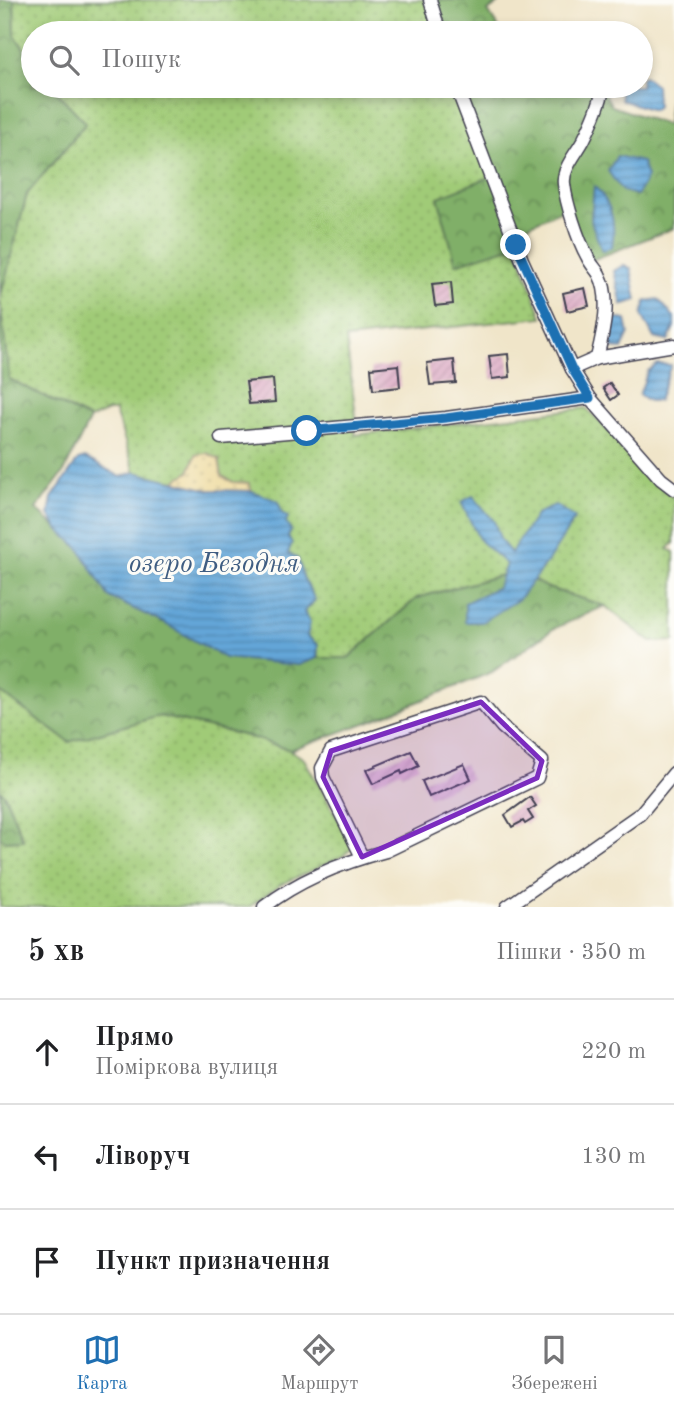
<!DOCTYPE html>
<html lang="uk">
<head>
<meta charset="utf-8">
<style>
	:root { --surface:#fff; --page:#f2f2f2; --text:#202124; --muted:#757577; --line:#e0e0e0; --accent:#1f6fb2 }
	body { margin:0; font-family:"Old Standard TT",serif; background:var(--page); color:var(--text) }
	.stop { position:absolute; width:21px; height:21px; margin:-16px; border:5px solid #1f6fb2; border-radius:50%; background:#fff }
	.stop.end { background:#1f6fb2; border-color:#fff; box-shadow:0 2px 7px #0008 }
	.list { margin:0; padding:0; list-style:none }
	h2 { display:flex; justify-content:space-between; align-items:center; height:91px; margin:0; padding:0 28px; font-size:30px }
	h2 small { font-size:23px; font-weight:400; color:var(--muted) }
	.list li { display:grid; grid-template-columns:46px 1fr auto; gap:21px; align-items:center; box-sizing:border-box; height:105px; padding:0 28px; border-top:2px solid var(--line) }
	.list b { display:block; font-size:26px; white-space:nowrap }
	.list p { margin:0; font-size:23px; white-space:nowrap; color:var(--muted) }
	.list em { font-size:23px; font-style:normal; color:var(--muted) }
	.icon { flex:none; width:38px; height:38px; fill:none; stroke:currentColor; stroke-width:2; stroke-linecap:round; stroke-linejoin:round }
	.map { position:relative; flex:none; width:674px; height:907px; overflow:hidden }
	.search { position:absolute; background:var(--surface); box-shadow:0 4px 10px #0003; left:21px; right:21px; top:21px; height:77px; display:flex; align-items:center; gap:18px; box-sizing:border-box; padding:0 24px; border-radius:38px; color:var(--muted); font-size:26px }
	.sheet { height:406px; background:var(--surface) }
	nav { display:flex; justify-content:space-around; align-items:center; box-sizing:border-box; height:98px; border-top:2px solid var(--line); background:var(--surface); font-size:19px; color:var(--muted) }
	nav a { display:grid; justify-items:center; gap:4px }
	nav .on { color:var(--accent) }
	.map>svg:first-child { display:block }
</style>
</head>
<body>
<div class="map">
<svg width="674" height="907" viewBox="0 0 674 907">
	<defs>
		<pattern id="grass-dots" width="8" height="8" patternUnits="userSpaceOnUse" patternTransform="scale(1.75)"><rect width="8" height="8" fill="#a0cb77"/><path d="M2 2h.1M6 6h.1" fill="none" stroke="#8aae68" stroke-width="1.8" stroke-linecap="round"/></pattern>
		<pattern id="forest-crowns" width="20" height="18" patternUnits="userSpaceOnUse" patternTransform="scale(1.75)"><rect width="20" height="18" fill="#80af68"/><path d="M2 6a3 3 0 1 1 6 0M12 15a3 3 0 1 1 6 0" fill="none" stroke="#688e57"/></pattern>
		<pattern id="sand-dots" width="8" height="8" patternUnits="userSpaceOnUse" patternTransform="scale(1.75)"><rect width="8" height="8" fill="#eeda9e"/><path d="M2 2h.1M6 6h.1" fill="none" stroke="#ccbb89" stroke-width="1.8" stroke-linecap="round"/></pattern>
		<pattern id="water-rules" width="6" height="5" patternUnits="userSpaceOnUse" patternTransform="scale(1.75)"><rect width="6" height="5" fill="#63a6d8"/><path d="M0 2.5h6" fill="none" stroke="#5187b0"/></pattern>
		<pattern id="building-hatch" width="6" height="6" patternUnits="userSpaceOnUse" patternTransform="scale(1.75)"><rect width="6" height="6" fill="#deafc7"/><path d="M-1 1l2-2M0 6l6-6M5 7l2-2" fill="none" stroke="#be96ac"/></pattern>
	</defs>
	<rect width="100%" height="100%" fill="#fdfcf7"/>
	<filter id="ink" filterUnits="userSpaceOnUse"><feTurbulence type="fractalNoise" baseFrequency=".0143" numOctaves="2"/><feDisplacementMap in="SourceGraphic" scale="14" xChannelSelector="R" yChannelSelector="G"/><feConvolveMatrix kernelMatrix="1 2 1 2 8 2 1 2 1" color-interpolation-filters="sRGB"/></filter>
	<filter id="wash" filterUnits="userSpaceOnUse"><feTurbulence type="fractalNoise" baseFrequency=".00686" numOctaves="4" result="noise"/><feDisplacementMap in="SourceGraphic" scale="28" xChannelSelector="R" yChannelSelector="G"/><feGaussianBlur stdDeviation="1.57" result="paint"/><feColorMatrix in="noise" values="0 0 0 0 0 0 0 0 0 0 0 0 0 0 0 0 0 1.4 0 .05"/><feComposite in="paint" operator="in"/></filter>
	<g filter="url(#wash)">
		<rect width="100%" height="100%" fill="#f0e5c9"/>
		<!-- grass -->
		<g fill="url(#grass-dots)" stroke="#617659" stroke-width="2">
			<path d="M14,0H430L440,33H33V63L15,35Z"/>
			<path d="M51,86H456L490,177L456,263L516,245L542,317L346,339L356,416L355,435L586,408L674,499V543L668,549L674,552V641L651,642L605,606L548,588L516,571L417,598L348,658H317L318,645L307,636L304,612L315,600L303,577L298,559L288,554L286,523L282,514L252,491L209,490L135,472L115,411H108L90,419L9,379L0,299L27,194L86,123Z"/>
			<path d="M0,692L69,742L159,716L247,736L290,750L304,759L354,847L341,857L280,885L249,907H0V837L6,841L23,839L5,795L0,790Z"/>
		</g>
		<!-- forest -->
		<g fill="url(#forest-crowns)" stroke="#516852" stroke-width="2">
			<path d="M0,0H14L15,35L33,63V86H51L86,123L27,194L0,299Z"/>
			<path d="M431,0H503L488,11L502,33H442Z"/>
			<path d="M458,86H600L612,106L667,125L671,94L674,89V228L592,260L566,208L522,228L516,245L456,264L438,197L490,177Z"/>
			<path d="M0,301L9,379L90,419L64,472L36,509L79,548L109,597L162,622L299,665L317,658H348L417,598L516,571L548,588L605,606L553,629L492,672L368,722L290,750L247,736L159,716L69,742L0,692Z"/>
			<path d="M0,790L5,795L23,840L5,841L0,837Z"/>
		</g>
		<!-- sand -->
		<path fill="url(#sand-dots)" stroke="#887e6c" stroke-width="2" d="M207,453L219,459L222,476L233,482L249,483L252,491L209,490L174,481L189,472L196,455Z"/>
		<!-- water -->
		<g fill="url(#water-rules)" stroke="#42648a" stroke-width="2">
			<path d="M644,76L656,85L657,106L653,110L621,100L620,89L625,86H641V78Z"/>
			<path d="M617,156L642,162L647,177L637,195L622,191L608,171Z"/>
			<path d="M594,186C612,203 616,223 612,247L602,251L591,221Z"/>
			<path d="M624,265L631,269L637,300L622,305L614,271Z"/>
			<path d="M658,299L674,317V327L668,341L654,338L642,315L646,301Z"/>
			<path d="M615,318L626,320L629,334L622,349L611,348L612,324Z"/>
			<path d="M658,364L671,365L658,401H649L639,395L648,371Z"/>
			<path d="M85,458L121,477L135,472L209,490L252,491L278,501L282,513L288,517L286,523L291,530L288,537L292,543L288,553L298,559L303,577L315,600L304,612L310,623L307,636L318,645L317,658L299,665L225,658L162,622L109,597L79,548L57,528L49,514L52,498L78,460Z"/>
			<path d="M473,496L494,521L501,541L511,553L536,515L555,505L575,518L550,558L519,599L482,622H465V603L498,587L506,564L480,541L461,502Z"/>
		</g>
		<g id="blocks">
			<!-- building -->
			<g fill="url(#building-hatch)">
				<path d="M451,282L453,304L435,306L432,284Z"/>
				<path d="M585,288L589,306L567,311L563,293Z"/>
				<path d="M508,354L510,377L492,379L489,356Z"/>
				<path d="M454,360L456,383L430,385L427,363Z"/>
				<path d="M398,365L400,387L373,390L371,368Z"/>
				<path d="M273,379L275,402L249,404L246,382Z"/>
				<path d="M610,383L618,395L611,400L603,388Z"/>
				<path d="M411,751L419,766L402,774L401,771L373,784L366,770Z"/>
				<path d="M464,764L471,779L429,797L422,781Z"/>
				<path d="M530,797L536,806L528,811L533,819L525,824L523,821L512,827L505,815Z"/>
			</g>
		</g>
	</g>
	<g filter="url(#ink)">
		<use href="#blocks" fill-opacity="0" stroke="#413f50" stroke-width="2"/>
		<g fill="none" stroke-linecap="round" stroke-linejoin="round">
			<defs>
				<g id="minor">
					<path d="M430,0L440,33"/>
					<path d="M456,86L522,260L572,369L590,398L661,479L674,489"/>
					<path d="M597,358C603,333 612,298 599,274C595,268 590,263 587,256C578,240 566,203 564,184C562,169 576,154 583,141C592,123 600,105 604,86"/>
					<path d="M572,369L597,358L674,345"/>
					<path d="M221,438L446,418L590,398"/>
					<path d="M264,907C299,880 344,862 386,851L537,778L542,761L502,727L481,702L331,751L322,768L323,777L362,857"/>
					<path d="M507,907L640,814L674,773"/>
				</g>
			</defs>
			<!-- minor casing -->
			<use href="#minor" stroke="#413f50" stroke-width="15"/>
			<!-- minor -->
			<use href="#minor" stroke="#fff" stroke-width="12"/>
		</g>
	</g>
	<g fill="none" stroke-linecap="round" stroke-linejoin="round" filter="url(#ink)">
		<!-- route -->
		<path stroke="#1f6fb2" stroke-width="9" d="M307,431L446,418L590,398L572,369L516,245"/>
	</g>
	<!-- marked area -->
	<path fill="#7b2cbf" fill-opacity="0.2" stroke="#7b2cbf" stroke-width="5" stroke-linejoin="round" d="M481,702L542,761L537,778L362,857L323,777L331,751Z"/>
	<g text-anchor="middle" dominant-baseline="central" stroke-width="6" stroke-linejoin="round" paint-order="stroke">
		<!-- water labels -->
		<g font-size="28" font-style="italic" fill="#3f5d82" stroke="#fdfcf7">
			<text x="214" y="565">озеро Безодня</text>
		</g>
	</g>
</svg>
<div class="stop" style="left:307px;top:431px"></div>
<div class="stop end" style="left:516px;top:245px"></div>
<div class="search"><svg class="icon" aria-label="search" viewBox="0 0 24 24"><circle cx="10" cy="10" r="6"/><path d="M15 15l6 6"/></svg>Пошук</div>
</div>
<section class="sheet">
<h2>5 хв<small>Пішки · 350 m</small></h2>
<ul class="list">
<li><svg class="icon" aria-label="ahead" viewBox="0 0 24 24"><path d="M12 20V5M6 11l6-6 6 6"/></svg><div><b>Прямо</b><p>Поміркова вулиця</p></div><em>220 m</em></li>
<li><svg class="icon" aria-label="left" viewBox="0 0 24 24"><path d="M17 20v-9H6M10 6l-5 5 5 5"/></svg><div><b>Ліворуч</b></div><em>130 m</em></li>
<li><svg class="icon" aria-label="arrive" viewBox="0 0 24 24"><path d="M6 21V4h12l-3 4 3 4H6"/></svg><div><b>Пункт призначення</b></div></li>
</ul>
</section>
<nav>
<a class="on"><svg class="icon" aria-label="map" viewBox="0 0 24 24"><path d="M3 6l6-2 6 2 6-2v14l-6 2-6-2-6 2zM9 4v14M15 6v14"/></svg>Карта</a>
<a><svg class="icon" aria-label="directions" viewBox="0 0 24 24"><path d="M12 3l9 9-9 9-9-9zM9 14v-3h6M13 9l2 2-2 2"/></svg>Маршрут</a>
<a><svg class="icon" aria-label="saved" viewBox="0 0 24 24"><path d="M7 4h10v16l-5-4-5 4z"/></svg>Збережені</a>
</nav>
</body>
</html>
